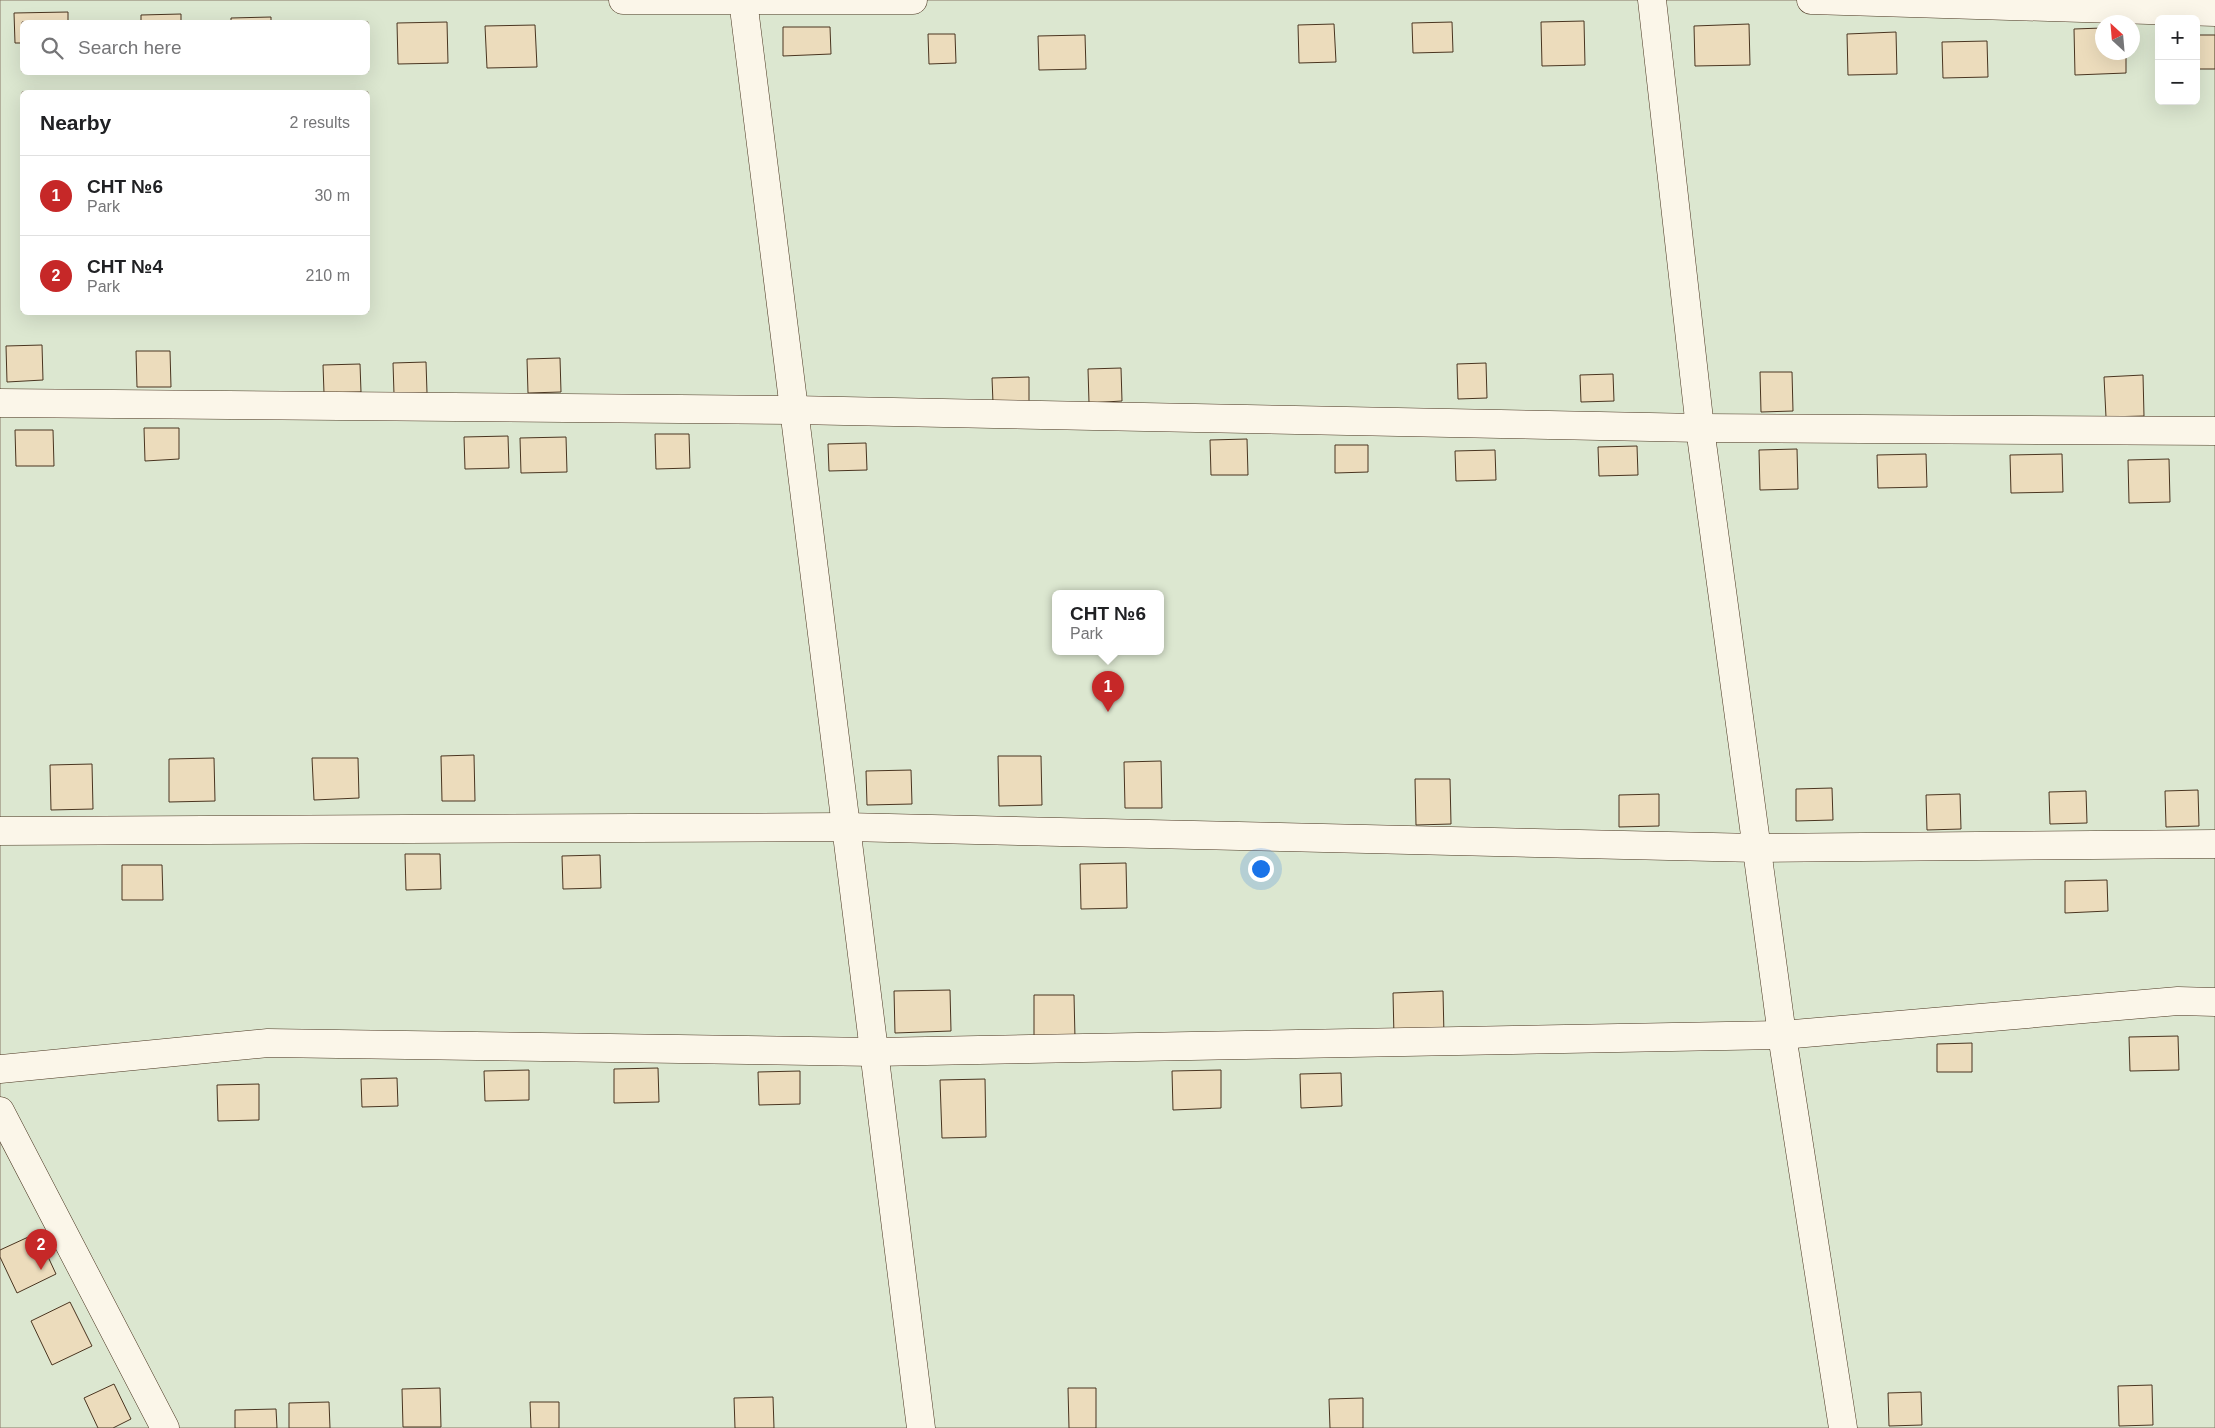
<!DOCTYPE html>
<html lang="en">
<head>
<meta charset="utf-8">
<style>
	:root { --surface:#fff; --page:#f2f2f2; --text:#202124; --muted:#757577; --line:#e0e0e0; --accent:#c62828 }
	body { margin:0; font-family:Helvetica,sans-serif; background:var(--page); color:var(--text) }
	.controls { position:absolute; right:15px; top:15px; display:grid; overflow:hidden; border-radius:8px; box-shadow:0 5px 20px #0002 }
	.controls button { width:45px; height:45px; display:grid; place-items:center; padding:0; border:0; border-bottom:1px solid var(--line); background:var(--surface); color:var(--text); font:25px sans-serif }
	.compass { position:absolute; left:2095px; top:15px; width:45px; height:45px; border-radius:50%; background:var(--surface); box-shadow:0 5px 20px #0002; rotate:334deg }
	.you { position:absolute; left:1260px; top:868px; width:18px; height:18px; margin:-12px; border:4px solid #fff; border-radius:50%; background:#1a73e8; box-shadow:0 0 0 8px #1a73e833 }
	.badge { display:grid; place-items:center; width:32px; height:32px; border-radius:50%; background:var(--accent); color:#fff; font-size:16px; font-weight:700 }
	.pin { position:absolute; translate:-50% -41px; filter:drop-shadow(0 1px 2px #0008) }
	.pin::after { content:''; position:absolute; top:26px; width:18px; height:15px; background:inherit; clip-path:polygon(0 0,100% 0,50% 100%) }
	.popup { position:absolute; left:1052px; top:590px; width:112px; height:65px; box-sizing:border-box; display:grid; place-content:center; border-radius:8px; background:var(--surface); filter:drop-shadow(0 1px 4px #0005); font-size:16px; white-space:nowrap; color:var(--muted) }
	.popup b { font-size:19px; color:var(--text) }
	.popup::after { content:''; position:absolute; left:50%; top:100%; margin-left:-10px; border:10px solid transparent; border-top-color:var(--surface) }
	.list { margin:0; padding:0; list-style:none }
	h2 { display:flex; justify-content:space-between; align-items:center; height:65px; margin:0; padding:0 20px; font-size:21px }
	h2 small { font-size:16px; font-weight:400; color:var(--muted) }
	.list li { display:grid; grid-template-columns:32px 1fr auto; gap:15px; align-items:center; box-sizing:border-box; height:80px; padding:0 20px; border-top:1px solid var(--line) }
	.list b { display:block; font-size:19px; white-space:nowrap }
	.list p { margin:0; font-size:16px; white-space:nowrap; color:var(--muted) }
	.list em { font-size:16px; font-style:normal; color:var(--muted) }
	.icon { flex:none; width:28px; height:28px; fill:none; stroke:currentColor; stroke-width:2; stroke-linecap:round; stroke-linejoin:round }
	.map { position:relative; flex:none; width:2215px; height:1428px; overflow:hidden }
	.search { position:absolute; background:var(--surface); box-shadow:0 5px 20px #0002; left:20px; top:20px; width:350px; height:55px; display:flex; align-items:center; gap:12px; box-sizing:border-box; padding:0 18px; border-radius:8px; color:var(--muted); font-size:19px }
	.panel { position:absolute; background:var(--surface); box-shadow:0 5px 20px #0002; left:20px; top:90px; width:350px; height:225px; border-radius:8px }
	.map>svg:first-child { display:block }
</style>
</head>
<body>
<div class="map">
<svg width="2215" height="1428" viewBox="0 0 2215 1428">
	<rect width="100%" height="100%" fill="#fbf6e9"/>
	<!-- green -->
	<path fill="#dce7d0" stroke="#887966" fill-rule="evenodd" d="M0,0H2215V1428H0ZM2159,19H2196V101H2159ZM22,22H368V72H22ZM2102,22H2132V52H2102ZM22,92H368V312H22ZM1056,593H1160V651H1056Z"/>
	<!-- building -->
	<g fill="#ecdcbc" stroke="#4a3520">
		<path d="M68,12V22H22V43H15L14,13Z"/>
		<path d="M181,14V22H141V15Z"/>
		<path d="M271,17V22H231V18Z"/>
		<path d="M1584,21L1585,65L1542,66L1541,22Z"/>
		<path d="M447,22L448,63L398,64L397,23Z"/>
		<path d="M1452,22L1453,52L1413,53L1412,23Z"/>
		<path d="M1334,24L1336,62L1299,63L1298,25Z"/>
		<path d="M1749,24L1750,65L1695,66L1694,26Z"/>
		<path d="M535,25L537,67L487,68L485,26Z"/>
		<path d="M783,27H830L831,54L783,56Z"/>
		<path d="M2102,28V52H2126V73L2075,75L2074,29Z"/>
		<path d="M1896,32L1897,74L1848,75L1847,34Z"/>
		<path d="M928,34H955L956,63L929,64Z"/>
		<path d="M1085,35L1086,69L1039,70L1038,36Z"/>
		<rect x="2196" y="35" width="19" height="34"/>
		<path d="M1987,41L1988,77L1943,78L1942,42Z"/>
		<path d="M42,345L43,380L7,382L6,346Z"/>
		<path d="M136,351H170L171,387H137Z"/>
		<path d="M560,358L561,392L528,393L527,359Z"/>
		<path d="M426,362L427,393L394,394L393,363Z"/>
		<path d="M1486,363L1487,398L1458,399L1457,364Z"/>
		<path d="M360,364L361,392L324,393L323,365Z"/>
		<path d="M1121,368L1122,401L1089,403L1088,369Z"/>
		<path d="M1760,372H1792L1793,411L1761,412Z"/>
		<path d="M1613,374L1614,401L1581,402L1580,375Z"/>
		<path d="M2143,375L2144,416L2106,417L2104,377Z"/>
		<path d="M1029,377V402L993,403L992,378Z"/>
		<path d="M144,428H179V459L145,461Z"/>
		<path d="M15,430H53L54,466H16Z"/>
		<path d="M655,434H689L690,468L656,469Z"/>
		<path d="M508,436L509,468L465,469L464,437Z"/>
		<path d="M566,437L567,472L521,473L520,438Z"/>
		<path d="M1247,439L1248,475H1211L1210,440Z"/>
		<path d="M866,443L867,470L829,471L828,444Z"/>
		<path d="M1335,445H1368V472L1335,473Z"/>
		<path d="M1637,446L1638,475L1599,476L1598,447Z"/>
		<path d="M1797,449L1798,489L1760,490L1759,450Z"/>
		<path d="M1495,450L1496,480L1456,481L1455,451Z"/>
		<path d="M1926,454L1927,487L1878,488L1877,455Z"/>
		<path d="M2062,454L2063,492L2011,493L2010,455Z"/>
		<path d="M2169,459L2170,502L2129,503L2128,460Z"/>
		<path d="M474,755L475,801H442L441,756Z"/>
		<path d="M998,756H1041L1042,805L999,806Z"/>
		<path d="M214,758L215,801L169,802V759Z"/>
		<path d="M312,758H358L359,798L314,800Z"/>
		<path d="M1161,761L1162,808H1125L1124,762Z"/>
		<path d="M92,764L93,809L51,810L50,765Z"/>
		<path d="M911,770L912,804L867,805L866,771Z"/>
		<path d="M1415,779H1450L1451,824L1416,825Z"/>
		<path d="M1832,788L1833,820L1796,821V789Z"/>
		<path d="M2198,790L2199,826L2166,827L2165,791Z"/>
		<path d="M2086,791L2087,823L2050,824L2049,792Z"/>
		<path d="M1659,794V826L1619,827V795Z"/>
		<path d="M1960,794L1961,829L1927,830L1926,795Z"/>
		<path d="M405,854H440L441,889L406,890Z"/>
		<path d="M600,855L601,888L563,889L562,856Z"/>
		<path d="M1126,863L1127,908L1081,909L1080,864Z"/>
		<path d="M122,865H162L163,900H122Z"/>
		<path d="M2107,880L2108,911L2065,913V881Z"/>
		<path d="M950,990L951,1031L895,1033L894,991Z"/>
		<path d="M1443,991L1444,1036L1394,1037L1393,993Z"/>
		<path d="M1034,995H1074L1075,1038H1034Z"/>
		<path d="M2178,1036L2179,1070L2130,1071L2129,1037Z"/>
		<path d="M1972,1043V1072H1937V1044Z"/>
		<path d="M658,1068L659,1102L614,1103V1069Z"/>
		<path d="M529,1070V1100L485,1101L484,1071Z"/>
		<path d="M1221,1070V1108L1173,1110L1172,1071Z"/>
		<path d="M800,1071V1104L759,1105L758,1072Z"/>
		<path d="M1341,1073L1342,1106L1301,1108L1300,1074Z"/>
		<path d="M397,1078L398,1106L362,1107L361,1079Z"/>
		<path d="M985,1079L986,1137L942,1138L940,1080Z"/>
		<path d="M259,1084V1120L218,1121L217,1085Z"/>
		<path d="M37,1233L56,1274L17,1293L0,1257V1250Z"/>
		<path d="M70,1302L92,1346L52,1365L31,1321Z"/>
		<path d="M114,1384L131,1419L113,1428H98L84,1398Z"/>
		<path d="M2152,1385L2153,1425L2119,1426L2118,1386Z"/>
		<path d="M440,1388L441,1427H403L402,1389Z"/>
		<path d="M1068,1388H1096V1428H1069Z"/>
		<path d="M1921,1392L1922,1425L1889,1426L1888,1393Z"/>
		<path d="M773,1397L774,1428H735L734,1398Z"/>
		<path d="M1363,1398V1428H1330L1329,1399Z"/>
		<path d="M329,1402L330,1428H289V1403Z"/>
		<path d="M530,1402H559V1428H531Z"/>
		<path d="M276,1409L277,1428H235V1410Z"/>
	</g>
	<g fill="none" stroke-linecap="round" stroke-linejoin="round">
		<defs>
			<g id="minor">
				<path d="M623,0H913"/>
				<path d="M743,0L921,1428"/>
				<path d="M1652,0L1700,428L1782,1035L1843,1428"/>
				<path d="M1811,0L2215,12"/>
				<path d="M0,403L794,410L1700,428L2215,431"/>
				<path d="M0,831L846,827L1757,848L2215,844"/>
				<path d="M0,1069L268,1043L874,1052L1782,1035L2178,1001L2215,1002"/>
				<path d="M0,1111L165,1428"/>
			</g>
		</defs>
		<!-- minor casing -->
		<use href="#minor" stroke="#4a3520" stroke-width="29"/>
		<!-- minor -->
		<use href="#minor" stroke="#fbf6e9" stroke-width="28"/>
	</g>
</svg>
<div class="controls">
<button>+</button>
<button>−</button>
</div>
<svg class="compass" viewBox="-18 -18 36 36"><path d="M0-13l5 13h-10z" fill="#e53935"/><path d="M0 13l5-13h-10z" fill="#757577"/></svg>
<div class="you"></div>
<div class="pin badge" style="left:1108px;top:712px">1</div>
<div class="popup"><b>СНТ №6</b>Park</div>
<div class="pin badge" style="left:41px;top:1270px">2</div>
<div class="search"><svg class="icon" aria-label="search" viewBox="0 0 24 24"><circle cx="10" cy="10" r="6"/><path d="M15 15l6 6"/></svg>Search here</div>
<section class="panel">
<h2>Nearby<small>2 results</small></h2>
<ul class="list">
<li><span class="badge">1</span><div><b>СНТ №6</b><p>Park</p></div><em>30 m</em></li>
<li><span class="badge">2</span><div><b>СНТ №4</b><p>Park</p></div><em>210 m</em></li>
</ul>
</section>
</div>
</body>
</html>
